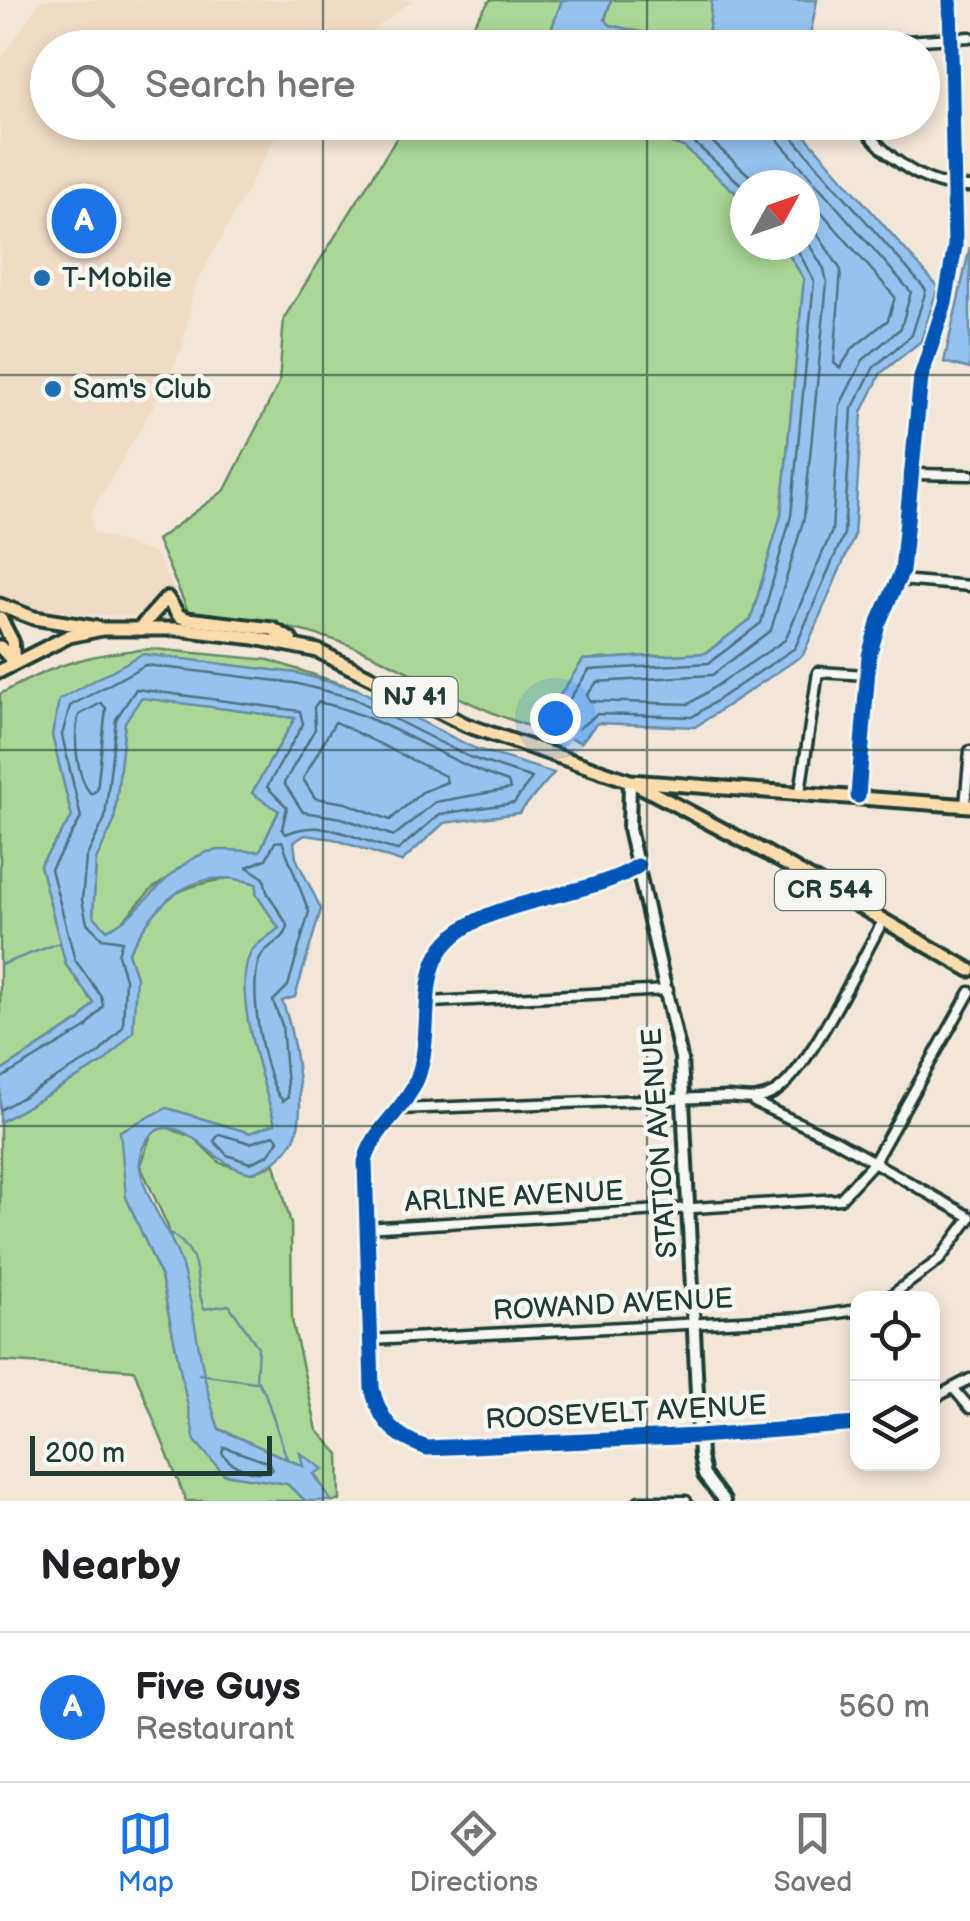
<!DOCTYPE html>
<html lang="en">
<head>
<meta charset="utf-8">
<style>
	:root { --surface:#fff; --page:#f6f6f6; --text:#202124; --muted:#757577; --line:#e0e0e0; --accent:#1a73e8 }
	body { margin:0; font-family:"Balsamiq Sans",sans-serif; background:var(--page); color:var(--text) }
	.controls { position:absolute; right:30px; bottom:30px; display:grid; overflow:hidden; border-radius:20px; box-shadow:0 5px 15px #0003 }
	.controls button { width:90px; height:90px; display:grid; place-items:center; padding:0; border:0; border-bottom:2px solid var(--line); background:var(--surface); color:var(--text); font:50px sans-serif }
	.compass { position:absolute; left:730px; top:170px; width:90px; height:90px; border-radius:50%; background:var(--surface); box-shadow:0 5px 15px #0003; rotate:50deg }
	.scale { position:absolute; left:30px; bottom:25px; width:242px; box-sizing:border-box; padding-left:10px; border:5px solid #1f3d34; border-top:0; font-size:28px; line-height:35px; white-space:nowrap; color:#1f3d34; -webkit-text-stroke:8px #f6f6f2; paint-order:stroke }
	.you { position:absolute; left:555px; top:718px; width:35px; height:35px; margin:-25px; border:8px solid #fff; border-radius:50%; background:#1a73e8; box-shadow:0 0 0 15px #1a73e833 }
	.badge { display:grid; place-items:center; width:65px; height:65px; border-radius:50%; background:var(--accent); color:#fff; font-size:32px; font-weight:700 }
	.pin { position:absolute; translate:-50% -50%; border:5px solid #fff; box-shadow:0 2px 10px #0006 }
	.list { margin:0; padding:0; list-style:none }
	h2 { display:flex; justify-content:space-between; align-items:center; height:130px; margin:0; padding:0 40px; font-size:42px }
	h2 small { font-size:32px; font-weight:400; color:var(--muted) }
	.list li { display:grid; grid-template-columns:65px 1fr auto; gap:30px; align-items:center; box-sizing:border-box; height:150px; padding:0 40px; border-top:2px solid var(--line) }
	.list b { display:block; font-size:38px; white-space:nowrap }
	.list p { margin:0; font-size:32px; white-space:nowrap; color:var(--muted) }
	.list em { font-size:32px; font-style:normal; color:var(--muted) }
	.icon { flex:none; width:55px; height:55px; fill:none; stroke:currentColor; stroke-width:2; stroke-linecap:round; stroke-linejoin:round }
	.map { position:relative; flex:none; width:970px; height:1501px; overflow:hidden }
	.search { position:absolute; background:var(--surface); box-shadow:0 5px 15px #0003; left:30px; right:30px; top:30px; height:110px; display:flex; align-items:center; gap:25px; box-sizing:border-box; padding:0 35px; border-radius:55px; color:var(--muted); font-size:38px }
	.sheet { height:280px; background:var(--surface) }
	nav { display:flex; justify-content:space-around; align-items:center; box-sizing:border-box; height:140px; border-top:2px solid var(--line); background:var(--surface); font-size:28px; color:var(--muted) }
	nav a { display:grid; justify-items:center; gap:5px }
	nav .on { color:var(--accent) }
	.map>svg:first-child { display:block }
</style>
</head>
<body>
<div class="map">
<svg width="970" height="1501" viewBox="0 0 970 1501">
	<rect width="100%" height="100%" fill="#f2e6d8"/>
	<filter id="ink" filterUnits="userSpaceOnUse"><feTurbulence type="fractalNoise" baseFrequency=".01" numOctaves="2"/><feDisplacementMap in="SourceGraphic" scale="20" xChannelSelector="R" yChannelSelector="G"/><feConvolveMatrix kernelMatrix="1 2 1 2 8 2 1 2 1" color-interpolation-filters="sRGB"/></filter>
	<g filter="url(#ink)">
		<!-- built -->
		<path fill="#f0dbc5" d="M42,0H413L351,47L48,48V122L283,123L195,286L182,348L152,409L91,513L93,532L156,554L187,619L45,612L0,595V59Z"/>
		<!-- green -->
		<g fill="#abd796" stroke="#658a65" stroke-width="2.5">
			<path d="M490,0H562L545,47H458Z"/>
			<path d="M611,0H712L707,47L610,25L605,20Z"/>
			<path d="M406,123H608L684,147L745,201V245H783L804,279L781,515L751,619L706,653L583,660L538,729C477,711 426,679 369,653C312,628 249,620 188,611L157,540L225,490L279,383L284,318Z"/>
			<path d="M153,649L269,660L357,689L296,673L142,654L52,735L72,817L40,865L66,965L94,1003L80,1020L0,1072V694C53,665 92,652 153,649Z"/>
			<path d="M141,697L295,718L252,793L279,810L260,851L207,852L152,889L120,924L107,930L93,916L96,860L114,822L125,721Z"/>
			<path d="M234,877L257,884L256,894L279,928L253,1044L275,1124L250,1133L167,1108L121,1131L127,1197L161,1277L196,1441L224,1474L287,1484L306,1501H186L134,1370L0,1361V1122L104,1062L136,977L128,953C161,895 169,889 234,877Z"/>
			<path d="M166,1127L194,1138L220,1163L252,1173L275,1164L291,1224L292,1320L317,1430L339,1454L340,1501H331L314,1473L321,1469L301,1455L304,1467L219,1429L205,1390L168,1227L140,1165L152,1132Z"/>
		</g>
		<!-- water -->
		<g fill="#95c2ef" stroke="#668da4" stroke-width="2.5" fill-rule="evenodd">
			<path d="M562,0H611L605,19L610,25L696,47H545Z"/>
			<path d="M712,0H817L808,47H707Z"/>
			<path d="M608,123H794L938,287L921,341L881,373L862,412L854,537L803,655L695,727L597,723L581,742L538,729L583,660L706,653L751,619L781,515L804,279L783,245H805V185H745V201L684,147Z"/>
			<path d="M970,247V369L944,362Z"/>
			<path d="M142,654L296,673L357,689L474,748L554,773L519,813L444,823L401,862L334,839L305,835L294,842L296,858L321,909L295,997L282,1001C294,1029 308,1113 294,1139C284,1157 270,1166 252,1173C214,1166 197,1129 167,1128C149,1127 138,1152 140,1167C145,1201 172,1232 182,1266C197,1320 200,1376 219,1429L303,1466L300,1453L323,1469L314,1474L331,1501H306L287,1484L224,1474L195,1441L161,1277L126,1197L120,1131L167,1108L250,1133L275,1124C265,1085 227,982 254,948C260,941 271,935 279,928L256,894L257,884C193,863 157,901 128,953L136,977L133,1032L104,1062L0,1122V1072L80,1020L94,1003L66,965L40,865L72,817L52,735L59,700ZM141,698L295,718L252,793L279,811L260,851C244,852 220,847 205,853C165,868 144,913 107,930L93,915L96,860L114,822L125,722Z"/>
		</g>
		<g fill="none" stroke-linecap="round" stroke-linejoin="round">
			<!-- shore -->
			<g stroke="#4e727f" stroke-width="2.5">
				<path d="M640,122L690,139L745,188"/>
				<path d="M681,122L699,130L760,185"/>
				<path d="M774,122L779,141L911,292L901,328L863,360L840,405L832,531L785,640L689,704L590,701L587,695L597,682L712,675L771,630L804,518L827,282L824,269L805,238"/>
				<path d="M786,122L789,133L926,290L912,335L874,367L852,409L844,534L795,648L692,717L597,714L578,729L559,724L557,718L589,670L709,663L761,623L791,516L814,281L795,245"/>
				<path d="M805,193L895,297L888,320L853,348L840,368L834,363L841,270L805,215"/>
				<path d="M318,702C385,716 443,761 508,782L510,789L435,802L394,836L342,818L303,812L284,783L315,729L314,707Z"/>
				<path d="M101,703L106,708L97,790L91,794C76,776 73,738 79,715Z"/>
				<path d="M335,722L445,776L447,782L422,792L390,820L346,803L315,798L303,779Z"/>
				<path d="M282,841L309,912L288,986L273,1001L282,1025L288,1097L283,1101C264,1082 245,979 262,955C270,942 285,942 288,926L267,892L264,878L247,867L266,859L275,842Z"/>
				<path d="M0,1079L86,1028L103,1006L101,996L75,960L51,869L81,818L62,735L70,706L145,665L294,683L353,698L469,757L532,778L514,803L440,814L398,850C357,842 326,816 286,834L282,829L287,807L267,787L303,724L300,711L136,689L116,719L105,818L86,858L82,900L87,923L102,938L122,941L118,954L125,979L123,1027L98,1054L0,1110"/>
				<path d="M219,1134L250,1143L274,1135L279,1140L268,1155L250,1163L227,1155L214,1141Z"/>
				<path d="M224,1447L269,1463L272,1470C255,1476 232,1468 222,1453Z"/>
			</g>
			<!-- stream -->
			<g stroke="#668da4" stroke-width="2.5">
				<path d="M0,965L59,943"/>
				<path d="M167,1231C207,1256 191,1274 204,1309L229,1305L258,1347L256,1379L265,1393L287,1459"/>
				<path d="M199,1374L255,1382"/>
			</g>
			<!-- river -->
			<path stroke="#95c2ef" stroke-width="15" d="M555,745L574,722"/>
			<defs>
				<g id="street">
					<path d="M875,48L889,42L970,37"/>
					<path d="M860,122C885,158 925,188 970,187"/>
					<path d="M912,474L970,475"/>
					<path d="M900,580L970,586"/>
					<path d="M800,792L818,672L867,675"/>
					<path d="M858,796L869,656L878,624L902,571L921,377L945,303L955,246L950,0"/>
					<path d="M965,806L970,751"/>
					<path d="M638,866C583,903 464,897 436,960C421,994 432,1041 417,1079C404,1111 373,1128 365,1162L372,1388C380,1422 394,1436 427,1448L699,1436L858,1424"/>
					<path d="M431,1002L668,990"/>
					<path d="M754,1102L835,1140L970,1217"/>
					<path d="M398,1109L727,1097C745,1098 756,1102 773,1093C807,1076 861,959 883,921"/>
					<path d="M365,1228L840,1199L874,1162L970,992"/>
					<path d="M888,1298L939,1260L970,1218"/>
					<path d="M370,1340L802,1318L858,1310"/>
					<path d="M954,1389L970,1408"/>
					<path d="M932,1399L970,1379"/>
					<path d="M639,1501H686"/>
				</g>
				<path id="secondary" d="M630,781L629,829L681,1058L700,1456L704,1475L724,1501"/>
				<g id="primary">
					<path d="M0,605L34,618L97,628"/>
					<path d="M0,618L12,641L14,662"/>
					<path d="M139,629L167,598L179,616L187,619L273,629L291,640"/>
					<path d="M0,647L14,662"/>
					<path d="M0,671L69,636L102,629H178L255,638L318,651L466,725L630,781L970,806"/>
					<path d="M638,785L763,851L970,970"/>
				</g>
			</defs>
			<!-- street casing -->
			<use href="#street" stroke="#1f3d34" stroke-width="15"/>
			<!-- secondary casing -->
			<use href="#secondary" stroke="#1f3d34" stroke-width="18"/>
			<!-- primary casing -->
			<use href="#primary" stroke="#1f3d34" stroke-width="19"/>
			<!-- street -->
			<use href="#street" stroke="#f6f6f2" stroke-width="8"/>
			<!-- secondary -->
			<use href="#secondary" stroke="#f6f6f2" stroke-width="10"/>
			<!-- primary -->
			<use href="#primary" stroke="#fddcac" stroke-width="11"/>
			<defs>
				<g id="cycleway">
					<path d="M858,796L869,656L878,624L902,571L921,377L945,303L955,246L950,0"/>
					<path d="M638,866C583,902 464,897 436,959C421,993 432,1041 417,1079C404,1111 373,1128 365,1162L372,1388C380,1422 394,1436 427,1448L699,1436L858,1424"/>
				</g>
			</defs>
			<!-- cycleway casing -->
			<use href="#cycleway" stroke="#f6f6f2" stroke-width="21"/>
			<!-- cycleway -->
			<use href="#cycleway" stroke="#0057b8" stroke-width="15"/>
		</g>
	</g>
	<!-- grid -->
	<path fill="none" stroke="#1f3d34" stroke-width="2.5" stroke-opacity="0.55" d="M323,0V48M647,0V48M323,122V1501M647,122V1501M0,375H970M0,750H970M0,1126H970"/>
	<!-- markers -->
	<g fill="#1f6fb2" stroke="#f6f6f2" stroke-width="4">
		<circle cx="42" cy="278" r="10"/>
		<circle cx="53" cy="389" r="10"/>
	</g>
	<g text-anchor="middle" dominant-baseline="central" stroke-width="9" stroke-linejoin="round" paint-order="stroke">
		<!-- shield labels -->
		<g fill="#f6f6f2" stroke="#60746d" stroke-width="2.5">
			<rect x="372.5" y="677" width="85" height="40" rx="8"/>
			<rect x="775" y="870" width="110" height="40" rx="8"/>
		</g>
		<g font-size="25" font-weight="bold" fill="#1f3d34">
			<text x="415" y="697">NJ 41</text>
			<text x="830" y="890">CR 544</text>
		</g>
		<!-- poi labels -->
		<g font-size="28" fill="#1f3d34" stroke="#f6f6f2" text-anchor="start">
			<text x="62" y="278">T-Mobile</text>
			<text x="73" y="389">Sam's Club</text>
		</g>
		<!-- street labels -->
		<g font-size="28" fill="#1f3d34" stroke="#f6f6f2">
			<text transform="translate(660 1143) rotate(-94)">STATION AVENUE</text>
			<text transform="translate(514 1197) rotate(-3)">ARLINE AVENUE</text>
			<text transform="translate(613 1305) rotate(-3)">ROWAND AVENUE</text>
			<text transform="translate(626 1413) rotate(-3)">ROOSEVELT AVENUE</text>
		</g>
	</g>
</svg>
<div class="controls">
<button><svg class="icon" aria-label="locate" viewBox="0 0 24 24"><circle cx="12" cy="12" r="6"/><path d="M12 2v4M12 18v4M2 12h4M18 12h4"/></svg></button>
<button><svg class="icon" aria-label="layers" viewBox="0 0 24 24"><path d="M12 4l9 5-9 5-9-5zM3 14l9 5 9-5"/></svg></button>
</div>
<svg class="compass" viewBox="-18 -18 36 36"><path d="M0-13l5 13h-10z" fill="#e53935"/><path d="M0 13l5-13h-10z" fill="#757577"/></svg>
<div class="scale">200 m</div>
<div class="you"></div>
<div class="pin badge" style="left:84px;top:221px">A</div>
<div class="search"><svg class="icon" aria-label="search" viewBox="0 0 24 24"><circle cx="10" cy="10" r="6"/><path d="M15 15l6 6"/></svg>Search here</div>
</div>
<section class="sheet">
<h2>Nearby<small></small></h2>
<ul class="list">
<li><span class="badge">A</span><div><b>Five Guys</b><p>Restaurant</p></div><em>560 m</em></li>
</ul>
</section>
<nav>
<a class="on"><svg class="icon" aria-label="map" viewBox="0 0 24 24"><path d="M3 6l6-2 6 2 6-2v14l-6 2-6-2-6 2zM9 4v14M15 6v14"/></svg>Map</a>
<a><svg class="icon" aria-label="directions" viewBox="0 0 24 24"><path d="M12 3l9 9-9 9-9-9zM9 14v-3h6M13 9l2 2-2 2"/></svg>Directions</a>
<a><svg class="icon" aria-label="saved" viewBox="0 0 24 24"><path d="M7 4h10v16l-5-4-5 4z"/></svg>Saved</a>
</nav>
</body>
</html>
